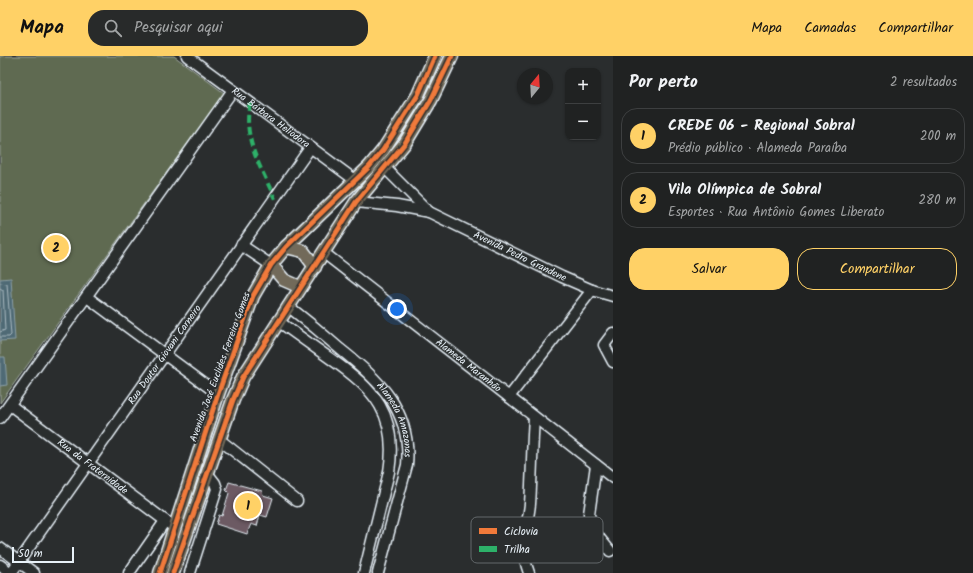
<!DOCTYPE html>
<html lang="pt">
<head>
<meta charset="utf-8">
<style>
	:root { --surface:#202222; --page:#282a2a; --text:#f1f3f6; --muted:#a2a4a5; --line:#3d3f40; --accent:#ffd166 }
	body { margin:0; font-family:Kalam,sans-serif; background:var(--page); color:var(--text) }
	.controls { position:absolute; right:12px; top:12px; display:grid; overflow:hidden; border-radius:8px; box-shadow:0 1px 3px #0004 }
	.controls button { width:36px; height:36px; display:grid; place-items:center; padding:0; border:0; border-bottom:1px solid var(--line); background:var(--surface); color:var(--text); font:20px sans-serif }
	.compass { position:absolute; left:517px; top:12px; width:36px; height:36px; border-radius:50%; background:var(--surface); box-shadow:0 1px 3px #0004; rotate:18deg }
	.scale { position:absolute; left:12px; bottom:10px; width:62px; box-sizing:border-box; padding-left:4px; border:2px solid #e8f1f8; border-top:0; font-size:11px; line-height:14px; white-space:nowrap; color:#e8f1f8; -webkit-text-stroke:3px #2a2d2e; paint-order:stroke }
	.you { position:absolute; left:397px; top:253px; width:14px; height:14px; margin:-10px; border:3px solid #fff; border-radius:50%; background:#1a73e8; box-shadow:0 0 0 6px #1a73e833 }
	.badge { display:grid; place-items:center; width:26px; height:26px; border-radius:50%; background:var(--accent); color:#111; font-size:13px; font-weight:700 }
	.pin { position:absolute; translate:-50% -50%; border:2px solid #fff; box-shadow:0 1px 4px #0006 }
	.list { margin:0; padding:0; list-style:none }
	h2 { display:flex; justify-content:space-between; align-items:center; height:52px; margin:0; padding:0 16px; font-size:17px }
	h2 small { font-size:13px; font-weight:400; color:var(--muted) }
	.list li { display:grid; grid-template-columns:26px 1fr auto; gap:12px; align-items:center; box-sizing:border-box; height:56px; margin:0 8px 8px; padding:0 8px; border:1px solid var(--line); border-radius:16px }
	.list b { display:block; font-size:15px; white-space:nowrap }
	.list p { margin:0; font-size:13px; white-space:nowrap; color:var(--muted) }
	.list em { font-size:13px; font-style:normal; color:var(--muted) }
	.actions { display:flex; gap:8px; padding:12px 16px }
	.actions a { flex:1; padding:9px 0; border:1px solid var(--accent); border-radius:16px; text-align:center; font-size:14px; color:var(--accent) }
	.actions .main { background:var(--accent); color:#111 }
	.icon { flex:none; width:22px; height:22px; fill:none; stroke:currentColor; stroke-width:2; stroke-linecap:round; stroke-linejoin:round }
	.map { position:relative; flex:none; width:613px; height:517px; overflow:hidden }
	header { display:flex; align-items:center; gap:24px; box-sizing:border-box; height:56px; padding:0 20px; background:var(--accent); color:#111 }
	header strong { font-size:19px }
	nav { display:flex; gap:22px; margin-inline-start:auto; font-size:14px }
	.search { width:280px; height:36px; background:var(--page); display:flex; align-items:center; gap:10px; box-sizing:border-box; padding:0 14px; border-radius:16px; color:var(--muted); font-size:15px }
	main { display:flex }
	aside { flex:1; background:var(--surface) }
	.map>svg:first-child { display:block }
</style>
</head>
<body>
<header>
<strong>Mapa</strong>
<div class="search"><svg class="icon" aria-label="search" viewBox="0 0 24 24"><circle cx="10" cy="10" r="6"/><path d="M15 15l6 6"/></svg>Pesquisar aqui</div>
<nav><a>Mapa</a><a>Camadas</a><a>Compartilhar</a></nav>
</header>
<main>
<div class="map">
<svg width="613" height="517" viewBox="0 0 613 517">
	<rect width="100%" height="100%" fill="#2a2d2e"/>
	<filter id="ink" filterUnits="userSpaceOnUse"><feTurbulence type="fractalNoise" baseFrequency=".025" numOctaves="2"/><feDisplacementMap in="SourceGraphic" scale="8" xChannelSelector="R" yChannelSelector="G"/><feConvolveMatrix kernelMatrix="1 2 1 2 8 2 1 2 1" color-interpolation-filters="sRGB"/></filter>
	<g filter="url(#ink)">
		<!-- green -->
		<path fill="#5f6a51" stroke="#a4aea4" d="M0,0H174L224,37L0,347Z"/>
		<!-- water -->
		<g fill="#4f6a74" stroke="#8ca0a9">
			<path d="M11,222L15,284L0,285V223Z"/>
			<path d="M0,301H5L7,329L0,330Z"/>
		</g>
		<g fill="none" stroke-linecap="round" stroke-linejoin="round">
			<!-- shore -->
			<g stroke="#abbbc3" stroke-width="1">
				<path d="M0,227L7,228L11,279L9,281H0"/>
				<path d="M0,232L3,234L5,274L0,276"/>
			</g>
		</g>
		<!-- building -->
		<path fill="#6c5a63" stroke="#e8f1f8" d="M229,426L262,435L263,439L273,442L267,461L260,459L257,470L251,468L247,478L216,468L219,459L222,460L229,437L226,434Z"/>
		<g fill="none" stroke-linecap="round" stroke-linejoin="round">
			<defs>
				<g id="minor">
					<path id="s1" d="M187,0L355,124"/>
					<path d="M384,111L429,156"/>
					<path id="s2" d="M356,146L397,150L429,156L562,221L592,234L613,240"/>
					<path d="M241,189L271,209"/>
					<path id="s3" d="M324,197L613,422"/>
					<path d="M87,241L218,338"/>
					<path id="s4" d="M288,250C306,264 323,278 340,293C379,324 412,354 407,409L378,517"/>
					<path d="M278,265C296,278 313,290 331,303C375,334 398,358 389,416L364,517"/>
					<path d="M613,277L604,289L613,306"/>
					<path d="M509,341L592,234"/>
					<path id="s5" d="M10,349L175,472"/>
					<path d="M0,362L233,34"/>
					<path d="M220,384L297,445"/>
					<path d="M596,409L589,458L591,472L610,495"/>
					<path d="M0,492L34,517"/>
					<path d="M0,509L11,517"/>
					<path id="s6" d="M11,517L310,92"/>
					<path d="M129,517L165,465"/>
					<path d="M190,517L217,433L215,427L208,418"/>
					<path d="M529,517C518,487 527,476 530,448C532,419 532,390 534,361"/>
				</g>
				<g id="major">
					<path d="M286,191L303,195L315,211"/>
					<path d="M271,209L284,224L300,231"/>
					<path d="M160,517L218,338L253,240L271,209L286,191L369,111L383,94L418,39L435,0"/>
					<path d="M173,517L233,344L243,321L356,146L405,87L431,44L452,0"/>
				</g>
			</defs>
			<!-- minor casing -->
			<use href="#minor" stroke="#e8f1f8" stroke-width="13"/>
			<!-- major casing -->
			<use href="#major" stroke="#e8f1f8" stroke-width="15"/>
			<!-- minor -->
			<use href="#minor" stroke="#2a2d2e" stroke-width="10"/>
			<!-- major -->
			<use href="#major" stroke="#726b5a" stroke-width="12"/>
			<!-- quiet -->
			<path stroke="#2db169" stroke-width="4" stroke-dasharray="8 4" stroke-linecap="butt" d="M250,47C242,83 261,111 275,143"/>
			<defs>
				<g id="cycleway">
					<path d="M160,517L218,338L253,240L271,209L286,191L369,111L383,94L418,39L435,0"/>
					<path d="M173,517L233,344L243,321L356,146L405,87L431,44L452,0"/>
				</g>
			</defs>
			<!-- cycleway casing -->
			<use href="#cycleway" stroke="#2a2d2e" stroke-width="8"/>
			<!-- cycleway -->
			<use href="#cycleway" stroke="#f17a3a" stroke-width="5"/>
		</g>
	</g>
	<g text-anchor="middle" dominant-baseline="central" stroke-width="4" stroke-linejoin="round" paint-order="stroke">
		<!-- street labels -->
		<g font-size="10" fill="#e8f1f8" stroke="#2a2d2e">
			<text stroke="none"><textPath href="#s1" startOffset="104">Rua Bárbara Heliodora</textPath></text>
			<text stroke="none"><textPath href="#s2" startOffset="175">Avenida Pedro Grandene</textPath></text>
			<text stroke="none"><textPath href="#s6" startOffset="267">Rua Doutor Giovani Carneiro</textPath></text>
			<text stroke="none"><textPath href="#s3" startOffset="183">Alameda Maranhão</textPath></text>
			<text transform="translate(220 311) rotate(-70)">Avenida José Euclides Ferreira Gomes</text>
			<text stroke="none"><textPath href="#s4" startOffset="160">Alameda Amazonas</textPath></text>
			<text stroke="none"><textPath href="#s5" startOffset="103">Rua da Fraternidade</textPath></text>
		</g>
	</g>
	<!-- legend -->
	<rect x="471" y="461" width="132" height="46" rx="6" fill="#2a2d2e" stroke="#63686b" stroke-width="1"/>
	<rect x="479" y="472" width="18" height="6" fill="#f17a3a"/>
	<rect x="479" y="490" width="18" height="6" fill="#2db169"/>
	<g font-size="11" fill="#e8f1f8">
		<text x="504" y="479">Ciclovia</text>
		<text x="504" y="497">Trilha</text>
	</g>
</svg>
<div class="controls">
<button>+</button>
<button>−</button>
</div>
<svg class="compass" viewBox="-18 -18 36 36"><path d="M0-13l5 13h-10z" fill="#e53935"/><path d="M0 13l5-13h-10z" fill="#a2a4a5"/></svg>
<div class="scale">50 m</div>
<div class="you"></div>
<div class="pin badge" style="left:248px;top:450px">1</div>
<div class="pin badge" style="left:56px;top:192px">2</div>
</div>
<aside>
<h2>Por perto<small>2 resultados</small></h2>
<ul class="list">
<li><span class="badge">1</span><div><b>CREDE 06 - Regional Sobral</b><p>Prédio público · Alameda Paraíba</p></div><em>200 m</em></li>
<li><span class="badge">2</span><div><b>Vila Olímpica de Sobral</b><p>Esportes · Rua Antônio Gomes Liberato</p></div><em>280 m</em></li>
</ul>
<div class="actions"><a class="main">Salvar</a><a>Compartilhar</a></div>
</aside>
</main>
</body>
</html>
